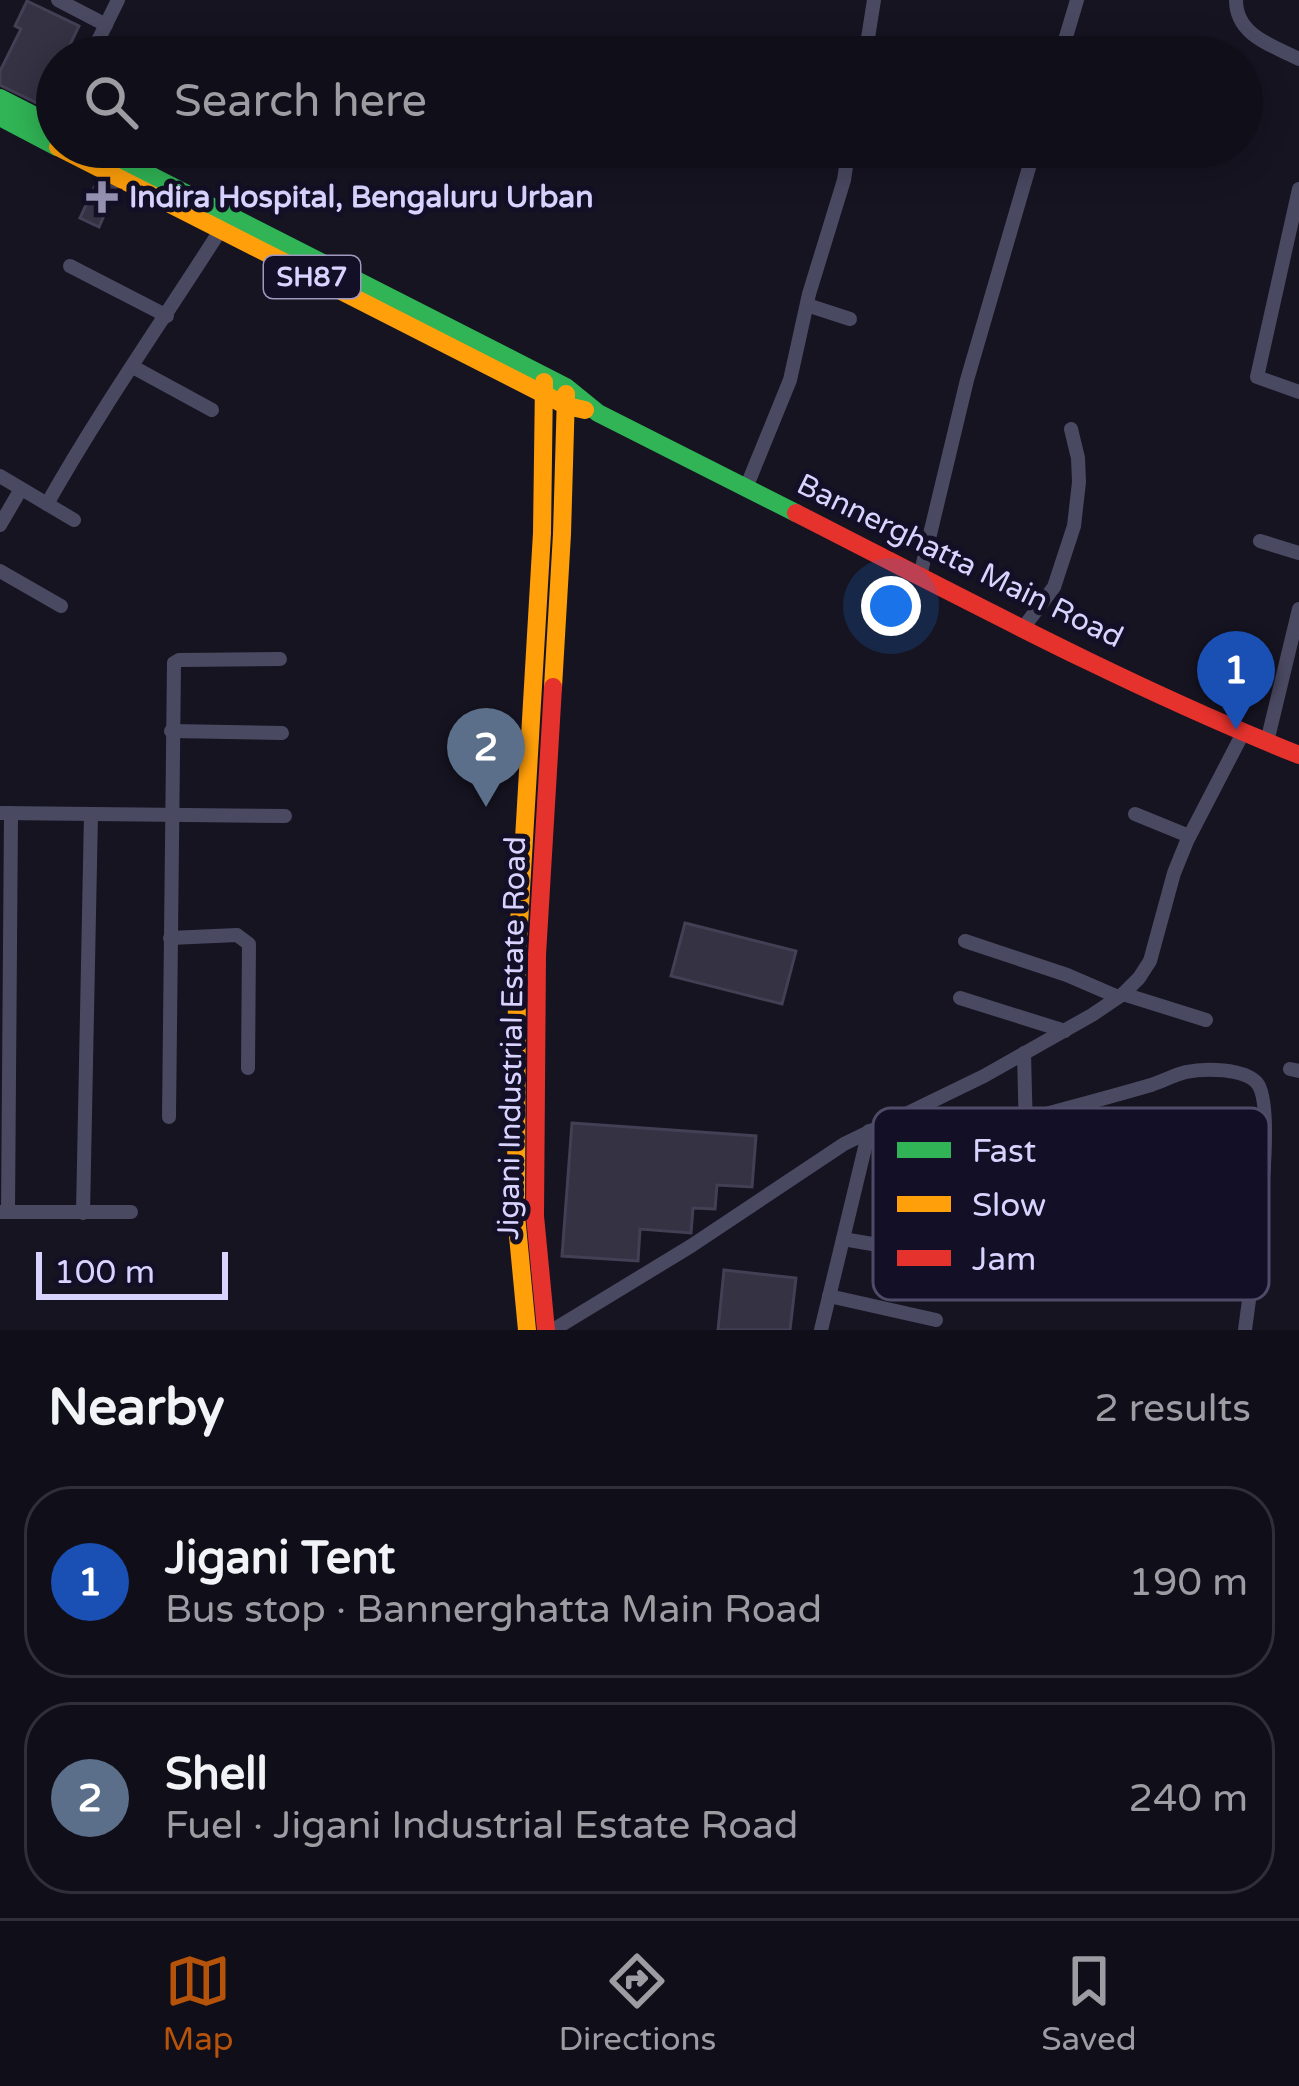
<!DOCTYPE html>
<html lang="en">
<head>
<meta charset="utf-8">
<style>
	:root { --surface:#100f19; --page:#1e1d26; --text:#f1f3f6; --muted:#9c9ca2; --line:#302f38; --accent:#b45309 }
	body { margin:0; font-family:"Varela Round",sans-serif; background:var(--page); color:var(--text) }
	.scale { position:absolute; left:36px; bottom:30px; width:192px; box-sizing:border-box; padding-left:12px; border:6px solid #d9d4ff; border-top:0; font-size:33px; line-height:42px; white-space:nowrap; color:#d9d4ff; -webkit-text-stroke:9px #130f26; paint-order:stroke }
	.you { position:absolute; left:891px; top:606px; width:42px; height:42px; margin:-30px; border:9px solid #fff; border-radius:50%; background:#1a73e8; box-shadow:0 0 0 18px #1a73e833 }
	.badge { display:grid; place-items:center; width:78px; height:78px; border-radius:50%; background:var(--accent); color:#fff; font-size:39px; font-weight:700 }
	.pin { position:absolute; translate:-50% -99px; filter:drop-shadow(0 3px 6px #0008) }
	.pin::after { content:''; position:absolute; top:63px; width:42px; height:36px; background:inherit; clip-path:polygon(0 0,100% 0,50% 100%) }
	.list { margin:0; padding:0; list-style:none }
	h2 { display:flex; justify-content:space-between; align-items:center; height:156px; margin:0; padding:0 48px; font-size:51px }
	h2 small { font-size:39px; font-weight:400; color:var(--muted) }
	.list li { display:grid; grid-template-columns:78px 1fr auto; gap:36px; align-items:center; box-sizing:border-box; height:192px; margin:0 24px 24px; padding:0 24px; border:3px solid var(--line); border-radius:48px }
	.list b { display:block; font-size:45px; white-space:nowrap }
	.list p { margin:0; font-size:39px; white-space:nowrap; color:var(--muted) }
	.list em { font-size:39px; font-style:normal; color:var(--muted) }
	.icon { flex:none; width:66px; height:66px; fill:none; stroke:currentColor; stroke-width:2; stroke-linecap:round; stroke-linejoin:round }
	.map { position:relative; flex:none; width:1299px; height:1330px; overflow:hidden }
	.search { position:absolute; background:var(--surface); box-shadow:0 6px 30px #0003; left:36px; right:36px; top:36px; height:132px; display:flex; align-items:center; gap:30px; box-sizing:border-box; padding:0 42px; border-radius:66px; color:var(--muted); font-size:45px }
	.sheet { height:588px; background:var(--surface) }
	nav { display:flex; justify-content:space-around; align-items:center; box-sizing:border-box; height:168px; border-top:3px solid var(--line); background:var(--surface); font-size:33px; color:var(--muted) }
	nav a { display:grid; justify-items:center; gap:6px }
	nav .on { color:var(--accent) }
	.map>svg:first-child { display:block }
</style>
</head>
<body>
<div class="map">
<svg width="1299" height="1330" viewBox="0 0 1299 1330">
	<rect width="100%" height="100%" fill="#161421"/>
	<!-- building -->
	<g fill="#343243" stroke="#433f54" stroke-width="3">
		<path d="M27,1L79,26L64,57H57V72L41,105L0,85V71L21,29L15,26Z"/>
		<path d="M98,179L116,188L99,227L80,218Z"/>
		<path d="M685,923L796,951L782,1004L671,976Z"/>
		<path d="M572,1123L756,1136L752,1187L717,1185L715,1209L693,1208L691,1233L640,1229L638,1261L562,1256Z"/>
		<path d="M724,1270L796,1278L790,1330H718Z"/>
	</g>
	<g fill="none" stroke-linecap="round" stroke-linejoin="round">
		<!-- street -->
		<g stroke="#4a4962" stroke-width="14">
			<path d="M58,0L106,25"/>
			<path d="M1236,0C1236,35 1271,45 1299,59"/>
			<path d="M90,57L118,0"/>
			<path d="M865,57L874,0"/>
			<path d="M1060,57L1077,0"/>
			<path d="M1299,189L1257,377L1299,392"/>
			<path d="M70,266L167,316"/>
			<path d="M807,305L850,319"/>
			<path d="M133,367L212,410"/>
			<path d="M0,476L74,520"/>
			<path d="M746,488L790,380L809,294L844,180L849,147"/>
			<path d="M47,504C101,408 164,319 223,226"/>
			<path d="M0,525L21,489"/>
			<path d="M1260,541L1299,553"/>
			<path d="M0,571L61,606"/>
			<path d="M920,576L967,380L1035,147"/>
			<path d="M1023,628L1054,587L1074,526L1079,482L1078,458L1071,429"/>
			<path d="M171,731L282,733"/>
			<path d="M1267,742L1299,609"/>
			<path d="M0,813L285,816"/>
			<path d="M1135,814L1189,836"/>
			<path d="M170,938L237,935L249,944L248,1068"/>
			<path d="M965,941L1067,975L1118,997"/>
			<path d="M1123,994L1206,1020"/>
			<path d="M960,998L1065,1031"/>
			<path d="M1290,1069L1299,1071"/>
			<path d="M169,1117L174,663L179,660L280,659"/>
			<path d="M1027,1119C1068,1108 1110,1097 1151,1085C1163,1081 1174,1075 1186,1072C1204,1068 1244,1068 1257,1083C1279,1109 1250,1289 1245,1330"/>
			<path d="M1130,1180L1222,1200"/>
			<path d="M0,1212H131"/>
			<path d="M8,1212L11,813"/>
			<path d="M83,1213L91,814"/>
			<path d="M843,1239L978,1262C993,1257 1008,1261 1022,1255L1027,1174L1024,1053"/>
			<path d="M1252,1272L1125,1253L1119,1250L1116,1243L1136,1151L1140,1145L1156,1142L1264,1167"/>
			<path d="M1021,1292L1018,1278L1022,1255"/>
			<path d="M829,1296L936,1320"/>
			<path d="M553,1330L691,1246L844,1144L984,1076L1092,1015L1123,994L1139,978L1150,961L1174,873L1187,841L1243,733"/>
			<path d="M821,1330L869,1131"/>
		</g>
		<!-- fast -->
		<g stroke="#30b455" stroke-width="18">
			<path d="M0,98L57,127"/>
			<path d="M0,117L57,147"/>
			<path d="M95,147L566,387L598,413L796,513"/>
		</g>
		<!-- slow -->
		<g stroke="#ff9f0a" stroke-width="18">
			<path d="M58,147L567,406L585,410"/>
			<path d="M553,687L562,534L566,394"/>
			<path d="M527,1330L516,1215L517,958L542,533L544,382"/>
		</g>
		<!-- jam -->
		<g stroke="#e5322d" stroke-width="18">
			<path d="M796,513C961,597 1126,686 1299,755"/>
			<path d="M546,1330L535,1216L537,955L553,687"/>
		</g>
	</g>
	<!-- markers -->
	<path fill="#9591b1" stroke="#130f26" stroke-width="4.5" d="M96 179h12v12h12v12h-12v12h-12v-12h-12v-12h12z"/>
	<g text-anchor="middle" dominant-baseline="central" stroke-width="10" stroke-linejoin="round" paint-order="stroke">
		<!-- shield labels -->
		<rect fill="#130f26" stroke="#9e99be" stroke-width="3" x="264" y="256" width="96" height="42" rx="9"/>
		<g font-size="27" font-weight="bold" fill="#d9d4ff">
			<text x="312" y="277">SH87</text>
		</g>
		<!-- poi labels -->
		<g font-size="30" font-weight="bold" fill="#d9d4ff" stroke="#130f26" text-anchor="start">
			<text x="129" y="197">Indira Hospital, Bengaluru Urban</text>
		</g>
		<!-- street labels -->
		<g font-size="30" fill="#d9d4ff" stroke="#130f26">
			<text transform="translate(960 561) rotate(26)">Bannerghatta Main Road</text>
			<text transform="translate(512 1038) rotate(-89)">Jigani Industrial Estate Road</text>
		</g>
	</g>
	<!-- legend -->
	<rect x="873" y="1108" width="396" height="192" rx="18" fill="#130f26" stroke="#4e4a67" stroke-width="3"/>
	<rect x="897" y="1142" width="54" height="16" fill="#30b455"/>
	<rect x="897" y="1196" width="54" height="16" fill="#ff9f0a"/>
	<rect x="897" y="1250" width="54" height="16" fill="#e5322d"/>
	<g font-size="33" fill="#d9d4ff">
		<text x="972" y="1162">Fast</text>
		<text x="972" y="1216">Slow</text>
		<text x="972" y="1270">Jam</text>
	</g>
</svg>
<div class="scale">100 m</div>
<div class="you"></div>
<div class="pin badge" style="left:1236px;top:730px;background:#1a4fb4">1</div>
<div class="pin badge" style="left:486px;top:807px;background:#5c6f8a">2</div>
<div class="search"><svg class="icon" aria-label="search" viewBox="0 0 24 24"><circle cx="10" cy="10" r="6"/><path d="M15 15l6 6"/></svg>Search here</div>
</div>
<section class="sheet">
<h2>Nearby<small>2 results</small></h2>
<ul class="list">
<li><span class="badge" style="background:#1a4fb4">1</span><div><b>Jigani Tent</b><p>Bus stop · Bannerghatta Main Road</p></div><em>190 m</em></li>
<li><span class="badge" style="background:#5c6f8a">2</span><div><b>Shell</b><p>Fuel · Jigani Industrial Estate Road</p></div><em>240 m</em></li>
</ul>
</section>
<nav>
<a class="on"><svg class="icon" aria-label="map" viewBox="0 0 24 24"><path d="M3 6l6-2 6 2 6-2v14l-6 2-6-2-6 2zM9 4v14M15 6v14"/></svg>Map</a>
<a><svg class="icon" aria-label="directions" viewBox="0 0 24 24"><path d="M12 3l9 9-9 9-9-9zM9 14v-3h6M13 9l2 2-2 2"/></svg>Directions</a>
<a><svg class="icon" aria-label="saved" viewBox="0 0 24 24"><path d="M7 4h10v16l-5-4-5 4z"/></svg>Saved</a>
</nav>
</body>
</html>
